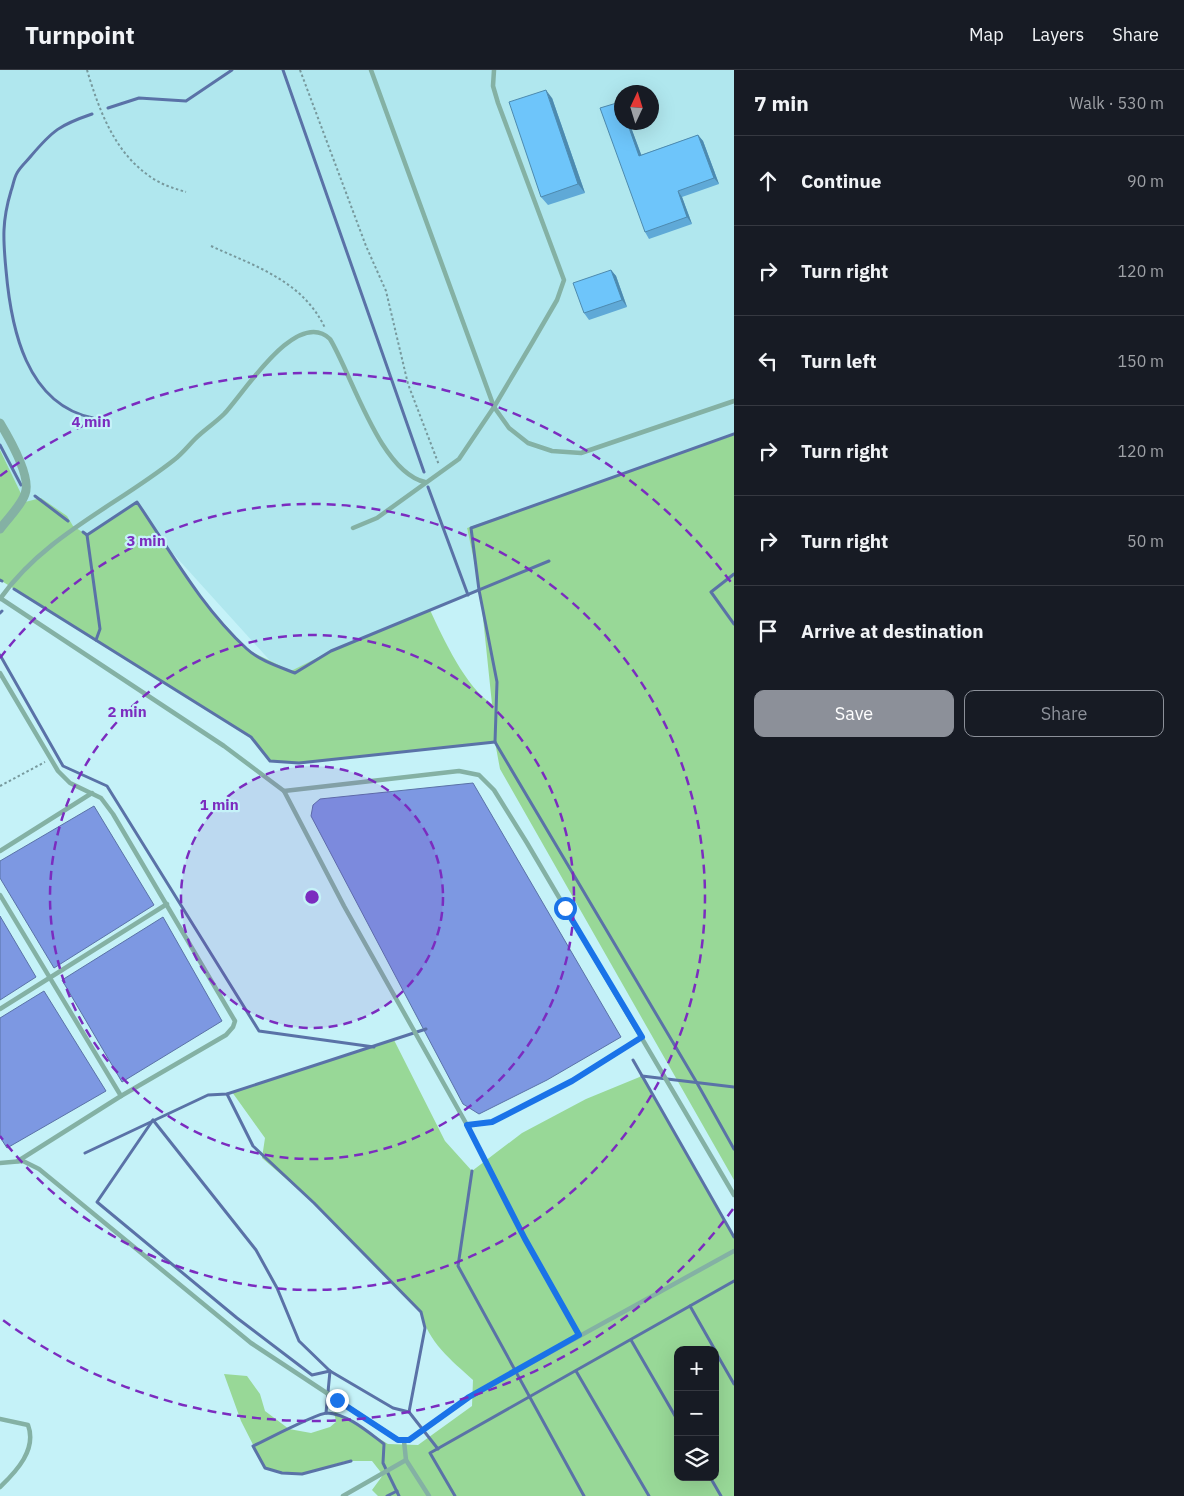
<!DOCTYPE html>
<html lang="en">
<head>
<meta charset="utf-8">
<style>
	:root { --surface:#171b24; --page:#20242c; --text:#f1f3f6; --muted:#9ea1a6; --line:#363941; --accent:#8c9099 }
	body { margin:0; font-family:"IBM Plex Sans",sans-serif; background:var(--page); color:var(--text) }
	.controls { position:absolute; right:15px; bottom:15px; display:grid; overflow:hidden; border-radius:10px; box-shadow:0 5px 20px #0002 }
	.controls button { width:45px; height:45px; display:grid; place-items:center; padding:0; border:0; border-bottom:1px solid var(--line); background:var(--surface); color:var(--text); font:25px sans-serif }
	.compass { position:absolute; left:614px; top:15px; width:45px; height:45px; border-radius:50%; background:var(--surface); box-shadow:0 5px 20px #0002; rotate:4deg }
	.stop { position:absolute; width:15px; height:15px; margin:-11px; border:4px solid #1a73e8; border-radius:50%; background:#fff }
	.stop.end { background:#1a73e8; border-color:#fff; box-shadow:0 1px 5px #0008 }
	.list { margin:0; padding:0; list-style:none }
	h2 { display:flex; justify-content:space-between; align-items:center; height:65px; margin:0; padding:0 20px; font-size:21px }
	h2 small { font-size:16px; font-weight:400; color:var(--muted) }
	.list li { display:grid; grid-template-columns:32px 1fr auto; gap:15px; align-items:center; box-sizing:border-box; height:90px; padding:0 20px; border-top:1px solid var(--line) }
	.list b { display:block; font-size:19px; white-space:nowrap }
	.list em { font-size:16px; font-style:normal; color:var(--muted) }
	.actions { display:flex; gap:10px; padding:15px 20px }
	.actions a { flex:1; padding:11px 0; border:1px solid var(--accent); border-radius:10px; text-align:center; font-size:18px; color:var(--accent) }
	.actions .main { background:var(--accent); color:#fff }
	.icon { flex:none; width:28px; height:28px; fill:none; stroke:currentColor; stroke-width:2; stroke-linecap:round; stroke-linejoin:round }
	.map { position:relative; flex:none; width:734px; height:1426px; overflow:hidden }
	header { display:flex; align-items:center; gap:30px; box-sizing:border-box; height:70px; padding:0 25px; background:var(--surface); border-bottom:1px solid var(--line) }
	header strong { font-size:24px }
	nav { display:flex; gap:28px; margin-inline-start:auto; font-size:18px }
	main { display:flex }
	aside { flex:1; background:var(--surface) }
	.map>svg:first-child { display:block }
</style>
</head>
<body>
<header>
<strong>Turnpoint</strong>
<nav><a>Map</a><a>Layers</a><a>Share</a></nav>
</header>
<main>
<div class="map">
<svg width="734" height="1426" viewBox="0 0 734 1426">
	<rect width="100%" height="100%" fill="#c5f2f8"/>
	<!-- built -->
	<path fill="#b0e7ee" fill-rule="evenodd" d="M0,0H734V365L467,458L480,519L283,605L139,446L0,493ZM622,22H652V52H622Z"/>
	<!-- green -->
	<g fill="#98d897" fill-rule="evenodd">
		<path d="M734,365V1110L500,699L495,672L299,693L270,691L251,667L0,510V380L25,432L41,428L67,446L73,456L87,465L137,432L207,535L248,580L291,601L331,581L430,540C443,568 466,618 492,634L480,519L467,458Z"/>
		<path d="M394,970L445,1071L472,1101L522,1063L586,1029L642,1006L734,1167V1426H378L372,1420L383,1405L372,1391H346L302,1404L282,1403L265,1398L241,1351L224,1304L247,1306L260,1324L265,1341L289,1359L311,1363L330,1357L336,1352L334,1341L388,1374L418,1375L472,1336L473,1310C451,1290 428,1272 421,1242L314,1133L262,1088L265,1068L232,1022ZM678,1280H715V1407H678Z"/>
	</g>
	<!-- water -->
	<g fill="#7d98e2" stroke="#5a72a7">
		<path d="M473,713L621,967L547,1010L479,1044L463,1034L311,746L313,735L320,729Z"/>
		<path d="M94,736L154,835L54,898L0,808V791Z"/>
		<path d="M0,846L36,907L0,930Z"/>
		<path d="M163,847L222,951L122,1012L62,910Z"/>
		<path d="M44,921L106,1021L7,1078L0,1067V948Z"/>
	</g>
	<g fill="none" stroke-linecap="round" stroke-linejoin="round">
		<!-- stream -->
		<g stroke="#5a72a7" stroke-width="3">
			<path d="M283,0L424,402"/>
			<path d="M108,38L139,28L186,31L232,0"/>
			<path d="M92,44C60,55 53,60 31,86C27,91 20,97 17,103C14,108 13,116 11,121C2,151 3,169 6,200C11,258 26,334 93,348"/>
			<path d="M734,364L471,458L479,520L497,612L495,672L697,1013L734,1079"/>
			<path d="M0,375L21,415"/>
			<path d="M428,417L468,525"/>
			<path d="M35,426L68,451"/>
			<path d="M83,462L87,465L100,559L96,570"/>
			<path d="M87,465L137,432C171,482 202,538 247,579C260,591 280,597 295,603L331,581L549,491"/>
			<path d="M734,504L711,522L734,554"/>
			<path d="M0,510L2,511"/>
			<path d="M14,519L251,667L270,691L299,693L495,672"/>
			<path d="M0,543L2,541"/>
			<path d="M0,585L63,696L107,716L259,961L374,977"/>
			<path d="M633,990L734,1167"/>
			<path d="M642,1006L734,1017"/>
			<path d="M227,1024L253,1076L314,1133L421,1242L425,1258L409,1342"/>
			<path d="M153,1050L256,1180L277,1218L299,1271L330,1301L393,1338L409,1342L438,1379"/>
			<path d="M153,1050L97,1132L237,1248L312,1305L330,1301"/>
			<path d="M85,1083L208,1025L227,1024L426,959"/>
			<path d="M472,1101L458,1196L584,1426"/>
			<path d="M690,1236L715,1280"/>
			<path d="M631,1270L678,1351"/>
			<path d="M715,1281L734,1314"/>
			<path d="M576,1301L649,1426"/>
			<path d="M326,1343L330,1301"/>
			<path d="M351,1391L302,1404L282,1403L265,1398L253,1376C266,1370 317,1343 327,1343C348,1344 368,1362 384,1374L383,1393L399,1426"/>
			<path d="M710,1407L721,1426"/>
			<path d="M387,1426L397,1421"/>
			<path d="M455,1426L430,1383L734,1211"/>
		</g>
		<!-- path -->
		<g stroke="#77999d" stroke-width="2" stroke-dasharray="2.5 2.5" stroke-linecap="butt">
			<path d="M87,0C100,43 116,87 157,111C166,116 176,119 186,122"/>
			<path d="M300,0L366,176L386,221L408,314L439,395"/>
			<path d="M211,176C255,196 303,211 325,258"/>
			<path d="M0,716L45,692"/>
		</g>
		<!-- lane -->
		<g stroke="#84b1a4" stroke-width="4.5">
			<path d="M371,0L494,337L509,358L528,373L552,381L581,383L734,331"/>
			<path d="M353,458L377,448L459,389L494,337L532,273L557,230L564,210L498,33L493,16L494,0"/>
			<path d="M0,528L224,676L284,721L344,836L467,1055L525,1169L579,1265"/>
			<path d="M0,529C44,466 116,436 174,390C182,384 188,376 195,369C204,360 215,353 224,344C244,323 297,237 330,269C352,305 380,402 425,412"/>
			<path d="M0,603L58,701L70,713L101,728L113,744L235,951L233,957L226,965L121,1026L18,1091"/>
			<path d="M284,721L459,701L479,705L494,720L527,773L734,1125"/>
			<path d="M0,781L92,723"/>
			<path d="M0,825L121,1026"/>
			<path d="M0,939L167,834"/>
			<path d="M467,1055L492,1052L572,1011L642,967"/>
			<path d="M0,1093L23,1091L39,1099L251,1273L398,1370H409L469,1327L734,1181"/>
			<path d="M0,1349L28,1355C37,1379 17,1401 0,1417"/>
			<path d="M404,1371L406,1390L429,1426"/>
			<path d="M343,1426L406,1390"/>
		</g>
		<!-- street -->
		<path stroke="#84b1a4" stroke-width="9" d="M0,353C9,368 32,407 25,424C21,436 8,448 0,459"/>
	</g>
	<!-- wall -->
	<g fill="#5fa9d7">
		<path d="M552,28L585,123L548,135L541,127Z"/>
		<path d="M622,52H629L641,85L698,65L703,71L719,114L682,127L692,154L649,169L645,162Z"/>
		<path d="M611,200L616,206L627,237L589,250L584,243Z"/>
	</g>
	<!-- shaded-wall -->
	<g fill="#4d8aaf">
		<path d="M546,20L552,28L585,123L578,114Z"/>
		<path d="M627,52H629L644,92L639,86Z"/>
		<path d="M698,65L703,71L719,114L714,108Z"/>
		<path d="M678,121L682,127L692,154L687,147Z"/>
		<path d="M611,200L616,206L627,237L622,230Z"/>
	</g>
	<!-- building -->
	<g fill="#6ec5fa" stroke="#4d8aaf">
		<path d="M546,20L578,114L541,127L509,32Z"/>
		<path d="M620,32L622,37V52H627L639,86L698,65L714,108L678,121L687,147L645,162L600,38Z"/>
		<path d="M611,200L622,230L584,243L573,213Z"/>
	</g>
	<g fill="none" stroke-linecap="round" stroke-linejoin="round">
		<!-- route -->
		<path stroke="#1a73e8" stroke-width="6" d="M337,1330L398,1370H409L469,1327L579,1265L525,1169L467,1055L492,1052L572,1011L642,967L565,838"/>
	</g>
	<!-- distance rings -->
	<circle cx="312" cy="827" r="131" fill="#7b2cbf" fill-opacity=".12"/>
	<g fill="none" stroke="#7b2cbf" stroke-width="2.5" stroke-dasharray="9 6">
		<circle cx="312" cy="827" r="131"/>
		<circle cx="312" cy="827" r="262"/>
		<path d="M0 588A393 393 0 1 1 0 1066"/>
		<path d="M733 1139A524 524 0 0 1 0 1248M0 406A524 524 0 0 1 733 515"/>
	</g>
	<circle cx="312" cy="827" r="8" fill="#7b2cbf" stroke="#c5f2f8" stroke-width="2.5"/>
	<g font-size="15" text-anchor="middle" font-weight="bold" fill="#7b2cbf" stroke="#c5f2f8" stroke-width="4.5" stroke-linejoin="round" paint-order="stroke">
		<text x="91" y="357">4 min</text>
		<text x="146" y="476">3 min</text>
		<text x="127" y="647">2 min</text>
		<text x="219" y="740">1 min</text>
	</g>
</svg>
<div class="controls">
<button>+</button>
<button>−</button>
<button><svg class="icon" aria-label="layers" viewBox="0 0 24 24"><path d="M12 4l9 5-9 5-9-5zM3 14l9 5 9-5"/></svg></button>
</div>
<svg class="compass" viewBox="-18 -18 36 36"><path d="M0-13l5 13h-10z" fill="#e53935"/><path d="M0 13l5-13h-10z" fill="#9ea1a6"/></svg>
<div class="stop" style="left:565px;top:838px"></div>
<div class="stop end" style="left:337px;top:1330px"></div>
</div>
<aside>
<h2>7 min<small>Walk · 530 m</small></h2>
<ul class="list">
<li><svg class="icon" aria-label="ahead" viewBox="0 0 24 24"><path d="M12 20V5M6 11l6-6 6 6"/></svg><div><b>Continue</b></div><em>90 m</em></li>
<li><svg class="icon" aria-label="right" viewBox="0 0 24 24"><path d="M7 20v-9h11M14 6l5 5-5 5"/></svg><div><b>Turn right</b></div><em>120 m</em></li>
<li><svg class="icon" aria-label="left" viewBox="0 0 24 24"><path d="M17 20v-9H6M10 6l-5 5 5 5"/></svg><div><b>Turn left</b></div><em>150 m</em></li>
<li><svg class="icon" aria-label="right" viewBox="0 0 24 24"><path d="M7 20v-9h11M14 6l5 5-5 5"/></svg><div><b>Turn right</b></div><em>120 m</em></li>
<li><svg class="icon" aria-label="right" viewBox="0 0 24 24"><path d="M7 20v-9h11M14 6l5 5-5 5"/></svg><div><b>Turn right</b></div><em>50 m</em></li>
<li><svg class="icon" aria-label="arrive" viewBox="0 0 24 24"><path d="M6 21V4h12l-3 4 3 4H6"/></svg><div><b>Arrive at destination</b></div></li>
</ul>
<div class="actions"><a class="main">Save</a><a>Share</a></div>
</aside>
</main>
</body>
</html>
